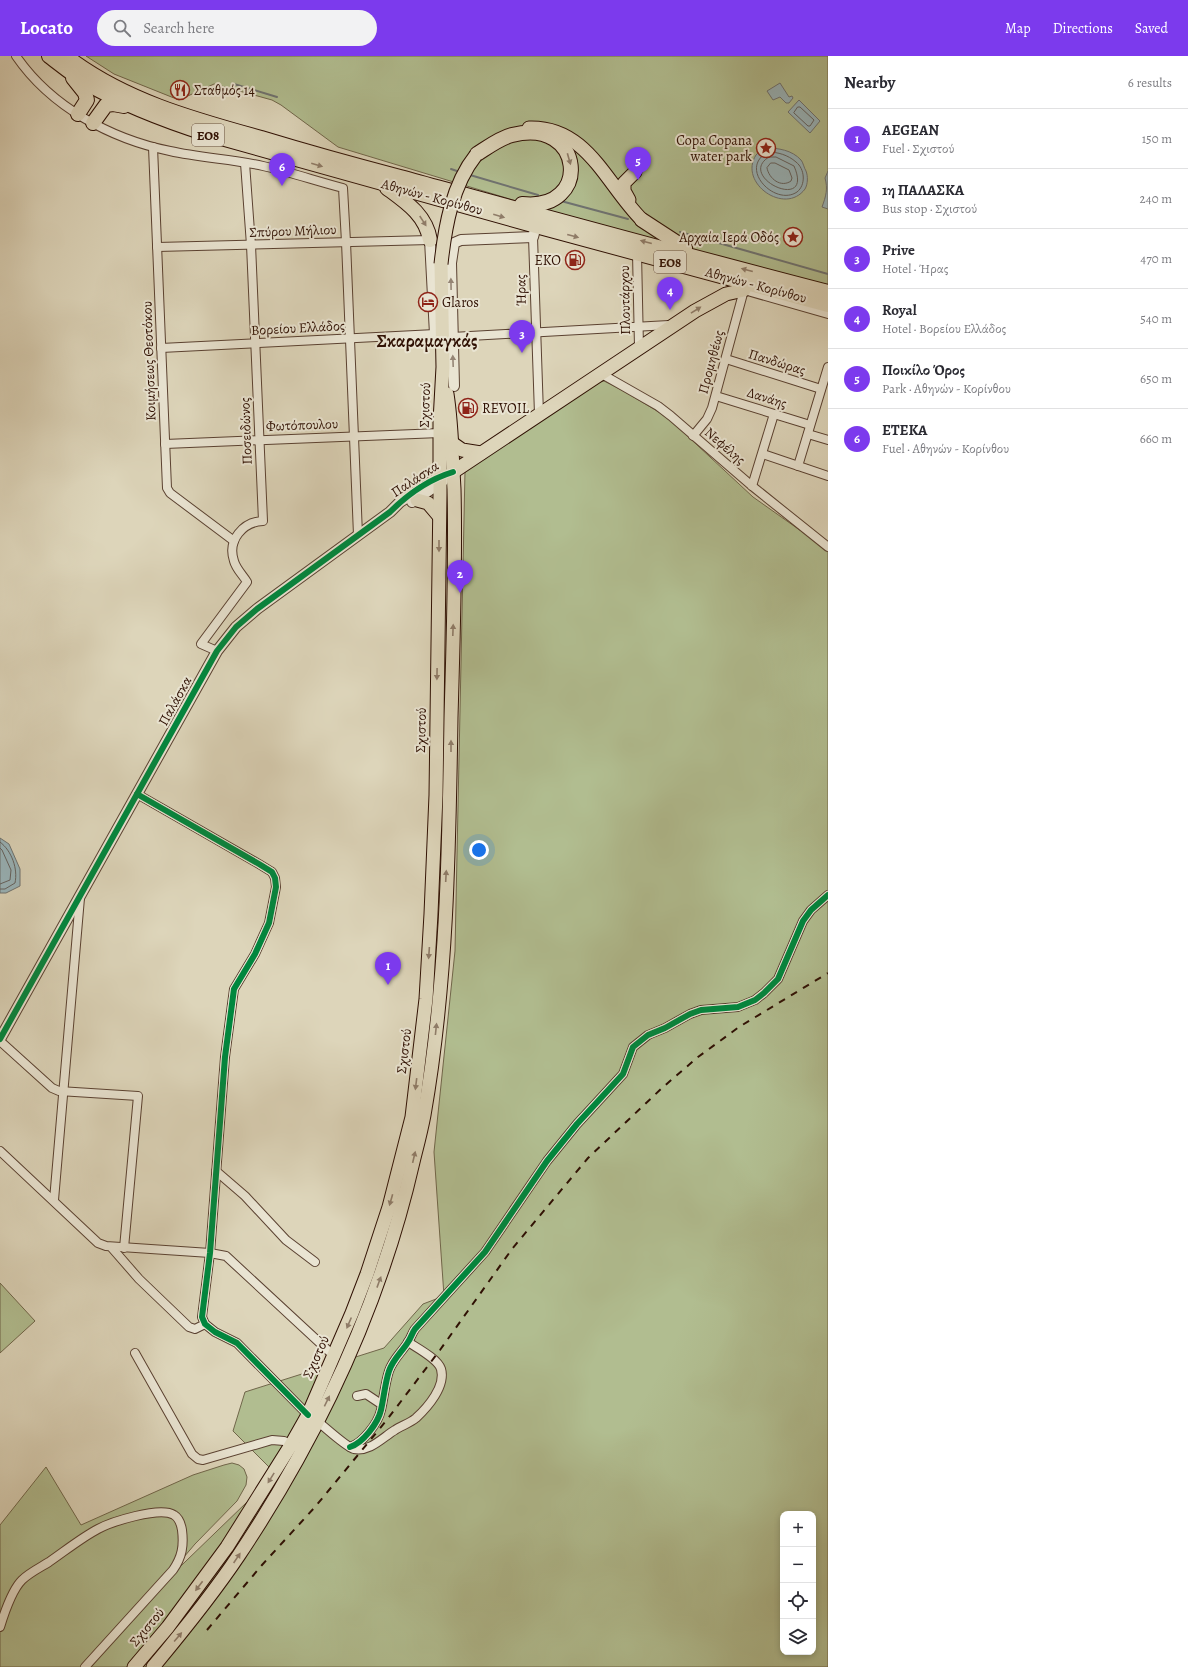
<!DOCTYPE html>
<html lang="en">
<head>
<meta charset="utf-8">
<style>
	:root { --surface:#fff; --page:#f2f2f3; --text:#2b2b33; --muted:#7c7c81; --line:#e1e1e2; --accent:#7c3aed }
	body { margin:0; font-family:Alegreya,serif; background:var(--page); color:var(--text) }
	.controls { position:absolute; right:12px; bottom:12px; display:grid; overflow:hidden; border-radius:8px; box-shadow:0 2px 6px #0003 }
	.controls button { width:36px; height:36px; display:grid; place-items:center; padding:0; border:0; border-bottom:1px solid var(--line); background:var(--surface); color:var(--text); font:20px sans-serif }
	.you { position:absolute; left:479px; top:794px; width:14px; height:14px; margin:-10px; border:3px solid #fff; border-radius:50%; background:#1a73e8; box-shadow:0 0 0 6px #1a73e833 }
	.badge { display:grid; place-items:center; width:26px; height:26px; border-radius:50%; background:var(--accent); color:#fff; font-size:13px; font-weight:700 }
	.pin { position:absolute; translate:-50% -33px; filter:drop-shadow(0 1px 2px #0008) }
	.pin::after { content:''; position:absolute; top:21px; width:14px; height:12px; background:inherit; clip-path:polygon(0 0,100% 0,50% 100%) }
	.list { margin:0; padding:0; list-style:none }
	h2 { display:flex; justify-content:space-between; align-items:center; height:52px; margin:0; padding:0 16px; font-size:17px }
	h2 small { font-size:13px; font-weight:400; color:var(--muted) }
	.list li { display:grid; grid-template-columns:26px 1fr auto; gap:12px; align-items:center; box-sizing:border-box; height:60px; padding:0 16px; border-top:1px solid var(--line) }
	.list b { display:block; font-size:15px; white-space:nowrap }
	.list p { margin:0; font-size:13px; white-space:nowrap; color:var(--muted) }
	.list em { font-size:13px; font-style:normal; color:var(--muted) }
	.icon { flex:none; width:22px; height:22px; fill:none; stroke:currentColor; stroke-width:2; stroke-linecap:round; stroke-linejoin:round }
	.map { position:relative; flex:none; width:828px; height:1611px; overflow:hidden }
	header { display:flex; align-items:center; gap:24px; box-sizing:border-box; height:56px; padding:0 20px; background:var(--accent); color:#fff }
	header strong { font-size:19px }
	nav { display:flex; gap:22px; margin-inline-start:auto; font-size:14px }
	.search { width:280px; height:36px; background:var(--page); display:flex; align-items:center; gap:10px; box-sizing:border-box; padding:0 14px; border-radius:22px; color:var(--muted); font-size:15px }
	main { display:flex }
	aside { flex:1; background:var(--surface) }
	.map>svg:first-child { display:block }
</style>
</head>
<body>
<header>
<strong>Locato</strong>
<div class="search"><svg class="icon" aria-label="search" viewBox="0 0 24 24"><circle cx="10" cy="10" r="6"/><path d="M15 15l6 6"/></svg>Search here</div>
<nav><a>Map</a><a>Directions</a><a>Saved</a></nav>
</header>
<main>
<div class="map">
<svg width="828" height="1611" viewBox="0 0 828 1611">
	<rect width="100%" height="100%" fill="#ddd5ba"/>
	<filter id="stains"><feTurbulence type="fractalNoise" baseFrequency=".005" numOctaves="4"/><feColorMatrix values="0 0 0 0 .2 0 0 0 0 .09 0 0 0 0 .02 0 0 0 .5 -.17"/></filter>
	<radialGradient id="worn" r=".72"><stop offset=".6" stop-color="#630" stop-opacity="0"/><stop offset="1" stop-color="#630" stop-opacity=".3"/></radialGradient>
	<!-- green -->
	<g fill="#b1bd90" stroke="#70664a" fill-rule="evenodd">
		<path d="M86,0H828V248L556,157L338,91L281,49L272,44L214,28L179,44L114,18Z"/>
		<path d="M604,325L622,334L667,361L753,441L828,494V1611H0V1469L46,1411L81,1469L193,1419L224,1409L232,1407L239,1409L244,1413L247,1421L246,1429L237,1445L195,1488L155,1535L276,1418L233,1375L245,1336L384,1292L423,1248L444,1240L434,1096L455,895L465,415L600,326ZM783,1458H813V1596H783Z"/>
		<path d="M0,1227L35,1265L0,1297Z"/>
	</g>
	<!-- water -->
	<g fill="#99b5bb" stroke="#6f7371">
		<path d="M780,27L789,41L792,40L793,42L789,47H786L780,41L773,44L767,35Z"/>
		<path d="M799,44L820,65L810,77L788,56Z"/>
		<path d="M766,92C778,92 792,94 801,104C803,106 804,112 806,115C808,120 808,128 805,133C785,160 738,127 756,99C758,96 763,94 766,92Z"/>
		<path d="M828,115V153L822,151C826,140 828,133 825,122Z"/>
		<path d="M0,782L9,788L20,813V830L6,837H0Z"/>
	</g>
	<g fill="none" stroke-linecap="round" stroke-linejoin="round">
		<!-- shore -->
		<g stroke="#64625f" stroke-width="1">
			<path d="M798,51H800L814,64L810,70H808L794,57Z"/>
			<path d="M768,96C778,96 788,99 796,106C805,113 806,129 797,136C775,151 737,112 768,96Z"/>
			<path d="M769,101H776L794,110C815,158 735,121 769,101Z"/>
			<path d="M771,107H775L789,114L792,122L791,125C781,132 769,123 767,112Z"/>
			<path d="M0,786C12,795 18,813 15,827L5,833H0"/>
			<path d="M0,792L2,794L11,814L10,824L0,828"/>
		</g>
		<!-- stream -->
		<g stroke="#6f7371" stroke-width="2">
			<path d="M234,28L277,41"/>
			<path d="M451,113L460,116"/>
			<path d="M470,119L538,139"/>
			<path d="M561,145L628,163"/>
			<path d="M680,176L828,218"/>
		</g>
		<defs>
			<g id="minor">
				<path d="M16,0C51,51 111,83 170,95C201,102 233,103 263,110C290,116 316,125 343,132L346,186L358,479"/>
				<path d="M153,91L167,432L170,437L234,485"/>
				<path d="M533,181L539,358"/>
				<path d="M157,191L430,184"/>
				<path d="M637,197L639,291"/>
				<path d="M452,281L669,269"/>
				<path d="M161,292L435,278"/>
				<path d="M726,303L821,333"/>
				<path d="M600,317L658,350L671,360L752,430L828,491"/>
				<path d="M716,340L810,369"/>
				<path d="M808,378L828,384"/>
				<path d="M693,380L707,363L712,352L744,234L828,258"/>
				<path d="M165,388L440,377"/>
				<path d="M763,398L828,420"/>
				<path d="M798,410L828,311"/>
				<path d="M752,430L774,358"/>
				<path d="M217,595L201,588L247,526C243,519 236,513 234,505C227,484 243,466 263,465L251,189L245,107"/>
				<path d="M137,738L259,808L272,816L275,822L276,831L269,867L255,898L234,933L225,1001L210,1197L202,1261L205,1268L215,1276L237,1287L308,1359"/>
				<path d="M0,985L52,1032L59,1035L138,1040L124,1192"/>
				<path d="M0,1095L98,1187L106,1190L210,1197L226,1200L334,1300"/>
				<path d="M216,1115L245,1140L286,1184L315,1206"/>
				<path d="M54,1144L80,842"/>
				<path d="M112,1192L139,1223L189,1271L195,1273L205,1268"/>
				<path d="M135,1297L192,1398L198,1403L203,1404L272,1384L284,1385L295,1390"/>
				<path d="M357,1340L366,1338L381,1348"/>
				<path d="M317,1365C325,1371 346,1391 354,1393C370,1396 382,1382 395,1374C401,1370 410,1367 416,1362C428,1351 446,1330 441,1313C438,1303 417,1292 408,1286"/>
				<path d="M350,1391C363,1387 378,1367 381,1354C384,1341 385,1327 389,1315C393,1303 402,1296 408,1286C411,1282 412,1277 415,1273L485,1196L547,1105L577,1068L623,1018L633,991L648,979L665,972L690,958L701,954L738,951L755,944L764,937L778,923L803,865L811,854L828,839"/>
				<path d="M0,1571C4,1558 12,1534 22,1524C29,1517 41,1511 49,1506C65,1495 81,1482 98,1473C111,1466 160,1450 174,1459C179,1462 181,1468 182,1474C184,1490 182,1501 173,1514L85,1611"/>
			</g>
			<g id="tertiary">
				<path d="M430,184L435,278"/>
				<path d="M454,330L451,207L454,187L461,184L533,181L536,170"/>
				<path d="M412,446L443,425"/>
				<path d="M0,983L217,595L236,571L257,553L390,456L400,446L440,420L445,418"/>
			</g>
			<g id="primary">
				<path d="M529,72C587,70 606,128 642,164"/>
				<path d="M629,144L624,135V127L635,116"/>
				<path d="M452,387L462,394L481,397"/>
				<path d="M453,416L695,255L726,238L744,234"/>
				<path d="M417,444L428,447L439,460"/>
				<path d="M134,1611L168,1571L227,1491L291,1389L308,1359L352,1257L367,1218L389,1151L412,1061L426,943L431,858L436,739L440,437V365L443,311L441,208"/>
				<path d="M153,1611C183,1575 213,1538 239,1499C319,1379 381,1246 413,1106C417,1090 421,1075 424,1059C447,929 449,794 451,662C453,586 456,509 454,433C452,401 452,370 447,338"/>
			</g>
			<g id="trunk">
				<path d="M49,0C61,9 73,19 86,27C124,49 166,65 207,78L536,170L828,249"/>
				<path d="M66,0C123,44 192,63 261,82C307,96 354,109 400,121C543,160 685,199 828,236"/>
				<path d="M73,22L85,37L87,44L78,58"/>
				<path d="M93,67L106,49L113,48L124,50"/>
				<path d="M477,98C488,91 500,82 512,79C584,60 593,156 522,148"/>
				<path d="M387,132C406,146 426,159 430,184"/>
				<path d="M642,164L685,192"/>
			</g>
		</defs>
		<!-- minor casing -->
		<use href="#minor" stroke="#5a4131" stroke-width="10"/>
		<!-- tertiary casing -->
		<use href="#tertiary" stroke="#5a4131" stroke-width="12"/>
		<!-- primary casing -->
		<use href="#primary" stroke="#2f1003" stroke-width="15"/>
		<!-- trunk casing -->
		<use href="#trunk" stroke="#2f1003" stroke-width="16"/>
		<!-- minor -->
		<use href="#minor" stroke="#e9e4d2" stroke-width="8"/>
		<!-- tertiary -->
		<use href="#tertiary" stroke="#e9e4d2" stroke-width="10"/>
		<!-- primary -->
		<use href="#primary" stroke="#ddd5ba" stroke-width="13"/>
		<!-- trunk -->
		<use href="#trunk" stroke="#ddd5ba" stroke-width="14"/>
		<!-- rail -->
		<path stroke="#2f1003" stroke-width="2" stroke-dasharray="7 7" stroke-linecap="butt" d="M207,1574L262,1509L315,1451L386,1365L440,1294L512,1193L588,1102L662,1032L698,1001L739,971L828,917"/>
		<defs>
			<path id="primary-bridge" d="M441,208C445,171 452,129 476,99"/>
		</defs>
		<!-- primary-bridge casing -->
		<use href="#primary-bridge" stroke="#2f1003" stroke-width="15" stroke-linecap="butt"/>
		<!-- primary-bridge -->
		<use href="#primary-bridge" stroke="#ddd5ba" stroke-width="13"/>
		<defs>
			<g id="cycleway">
				<path d="M137,738L259,808L272,816L275,822L276,831L269,867L255,898L234,933L225,1001L210,1197L202,1261L205,1268L215,1276L237,1287L308,1359"/>
				<path d="M0,983L217,595L236,571L257,553L390,456C407,439 430,423 453,416"/>
				<path d="M350,1391C363,1387 378,1367 381,1354C384,1341 385,1327 389,1315C393,1303 402,1296 408,1286C411,1282 412,1277 415,1273L485,1196L547,1105L577,1068L623,1018L633,991L648,979L665,972L690,958L701,954L738,951L755,944L764,937L778,923L803,865L811,854L828,839"/>
			</g>
		</defs>
		<!-- cycleway casing -->
		<use href="#cycleway" stroke="#e9e4d2" stroke-width="8"/>
		<!-- cycleway -->
		<use href="#cycleway" stroke="#00873e" stroke-width="6"/>
	</g>
	<!-- one-way arrows -->
	<defs><path id="oneway-solid" d="M-6-.8H1V-3.2L6.5 0L1 3.2V.8H-6Z"/></defs>
	<g fill="#8f7c68">
		<use href="#oneway-solid" transform="translate(569 103) rotate(74)"/>
		<use href="#oneway-solid" transform="translate(317 109) rotate(16)"/>
		<use href="#oneway-solid" transform="translate(499 160) rotate(16)"/>
		<use href="#oneway-solid" transform="translate(423 165) rotate(57)"/>
		<use href="#oneway-solid" transform="translate(573 180) rotate(15)"/>
		<use href="#oneway-solid" transform="translate(646 186) rotate(-165)"/>
		<use href="#oneway-solid" transform="translate(747 214) rotate(-165)"/>
		<use href="#oneway-solid" transform="translate(696 254) rotate(-32)"/>
		<use href="#oneway-solid" transform="translate(439 490) rotate(90)"/>
		<use href="#oneway-solid" transform="translate(453 574) rotate(-88)"/>
		<use href="#oneway-solid" transform="translate(437 618) rotate(91)"/>
		<use href="#oneway-solid" transform="translate(451 690) rotate(-90)"/>
		<use href="#oneway-solid" transform="translate(446 820) rotate(-87)"/>
		<use href="#oneway-solid" transform="translate(429 897) rotate(94)"/>
		<use href="#oneway-solid" transform="translate(436 973) rotate(-84)"/>
		<use href="#oneway-solid" transform="translate(416 1028) rotate(97)"/>
		<use href="#oneway-solid" transform="translate(414 1101) rotate(-77)"/>
		<use href="#oneway-solid" transform="translate(391 1144) rotate(106)"/>
		<use href="#oneway-solid" transform="translate(379 1226) rotate(-70)"/>
		<use href="#oneway-solid" transform="translate(349 1267) rotate(113)"/>
		<use href="#oneway-solid" transform="translate(327 1345) rotate(-64)"/>
		<use href="#oneway-solid" transform="translate(271 1422) rotate(122)"/>
		<use href="#oneway-solid" transform="translate(237 1502) rotate(-56)"/>
		<use href="#oneway-solid" transform="translate(199 1530) rotate(127)"/>
		<use href="#oneway-solid" transform="translate(178 1581) rotate(-50)"/>
	</g>
	<g fill="#958575">
		<use href="#oneway-solid" transform="translate(451 228) rotate(-91)"/>
		<use href="#oneway-solid" transform="translate(453 305) rotate(-92)"/>
	</g>
	<!-- icons -->
	<defs>
		<symbol id="restaurant-ring" viewBox="-11 -11 22 22"><circle r="9.5" fill="#e9e4d2" stroke="#8f2418" stroke-width="1.5"/><path d="M-5-6h1v4h1v-4h1v4h1v-4h1v5L-1.5 .5V6h-2V.5L-5-1ZM5-6V6H3V1.5H1.5Q1.5-4 5-6Z" fill="#8f2418"/></symbol>
		<symbol id="sight-ring" viewBox="-11 -11 22 22"><circle r="9.5" fill="#e9e4d2" stroke="#8f2418" stroke-width="1.5"/><path d="M0-6L1.8-2.2L6-1.7L2.9 1.2L3.7 5.4L0 3.3L-3.7 5.4L-2.9 1.2L-6-1.7L-1.8-2.2Z" fill="#8f2418"/></symbol>
		<symbol id="fuel-ring" viewBox="-11 -11 22 22"><circle r="9.5" fill="#e9e4d2" stroke="#8f2418" stroke-width="1.5"/><path d="M-5.5-6h7V0h2V4h1.3V-2.5L3-4.5l.8-.8L6-3V5H2.5V1h-1V6h-7ZM-4.2-4.7v3.2H.2V-4.7Z" fill="#8f2418"/></symbol>
		<symbol id="hotel-ring" viewBox="-11 -11 22 22"><circle r="9.5" fill="#e9e4d2" stroke="#8f2418" stroke-width="1.5"/><path d="M-6-4.5h1.5V1H6V5H4.5V3h-9V5H-6ZM-4 0a1.8 1.8 0 1 1 3.6 0ZM.5 0V-2.5h3Q6-2.5 6 0Z" fill="#8f2418"/></symbol>
	</defs>
	<g fill-rule="evenodd">
		<use href="#restaurant-ring" x="169" y="23" width="22" height="22"/>
		<use href="#sight-ring" x="755" y="81" width="22" height="22"/>
		<use href="#sight-ring" x="782" y="170" width="22" height="22"/>
		<use href="#fuel-ring" x="564" y="193" width="22" height="22"/>
		<use href="#hotel-ring" x="417" y="235" width="22" height="22"/>
		<use href="#fuel-ring" x="457" y="341" width="22" height="22"/>
	</g>
	<g text-anchor="middle" dominant-baseline="central" stroke-width="4" stroke-linejoin="round" paint-order="stroke">
		<!-- shield labels -->
		<g fill="#e9e4d2" stroke="#675041" stroke-width="1">
			<rect x="192" y="68" width="32" height="22" rx="3"/>
			<rect x="654" y="195" width="32" height="22" rx="3"/>
		</g>
		<g font-size="13" font-weight="bold" fill="#2f1003">
			<text x="208" y="79">ΕΟ8</text>
			<text x="670" y="206">ΕΟ8</text>
		</g>
		<!-- poi labels -->
		<g font-size="14" fill="#2f1003" stroke="#e9e4d2" text-anchor="start">
			<text x="194" y="34">Σταθμός 14</text>
			<text x="752" y="84" text-anchor="end">Copa Copana<tspan x="752" dy="16">water park</tspan></text>
			<text x="779" y="181" text-anchor="end">Αρχαία Ιερά Οδός</text>
			<text x="561" y="204" text-anchor="end">EKO</text>
			<text x="442" y="246">Glaros</text>
			<text x="482" y="352">REVOIL</text>
		</g>
		<!-- street labels -->
		<g font-size="14" fill="#2f1003" stroke="#e9e4d2">
			<text transform="translate(432 141) rotate(15)">Αθηνών - Κορίνθου</text>
			<text transform="translate(293 175) rotate(-2)">Σπύρου Μήλιου</text>
			<text transform="translate(756 229) rotate(15)">Αθηνών - Κορίνθου</text>
			<text transform="translate(521 234) rotate(-91)">Ήρας</text>
			<text transform="translate(625 244) rotate(-91)">Πλουτάρχου</text>
			<text transform="translate(298 272) rotate(-3)">Βορείου Ελλάδος</text>
			<text transform="translate(149 305) rotate(-92)">Κοιμήσεως Θεοτόκου</text>
			<text transform="translate(711 306) rotate(-75)">Προμηθέως</text>
			<text transform="translate(777 306) rotate(17)">Πανδώρας</text>
			<text transform="translate(767 342) rotate(17)">Δανάης</text>
			<text transform="translate(425 349) rotate(-88)">Σχιστού</text>
			<text transform="translate(302 369) rotate(-2)">Φωτόπουλου</text>
			<text transform="translate(246 375) rotate(-92)">Ποσειδώνος</text>
			<text transform="translate(725 390) rotate(41)">Νεφέλης</text>
			<text transform="translate(415 423) rotate(-33)">Παλάσκα</text>
			<text transform="translate(175 645) rotate(-61)">Παλάσκα</text>
			<text transform="translate(421 674) rotate(-89)">Σχιστού</text>
			<text transform="translate(404 995) rotate(-83)">Σχιστού</text>
			<text transform="translate(316 1301) rotate(-66)">Σχιστού</text>
			<text transform="translate(147 1571) rotate(-50)">Σχιστού</text>
		</g>
		<!-- district labels -->
		<g font-size="18" font-weight="bold" fill="#2f1003" stroke="#e9e4d2">
			<text x="427" y="285">Σκαραμαγκάς</text>
		</g>
	</g>
	<rect width="100%" height="100%" filter="url(#stains)"/>
	<rect width="100%" height="100%" fill="url(#worn)"/>
</svg>
<div class="controls">
<button>+</button>
<button>−</button>
<button><svg class="icon" aria-label="locate" viewBox="0 0 24 24"><circle cx="12" cy="12" r="6"/><path d="M12 2v4M12 18v4M2 12h4M18 12h4"/></svg></button>
<button><svg class="icon" aria-label="layers" viewBox="0 0 24 24"><path d="M12 4l9 5-9 5-9-5zM3 14l9 5 9-5"/></svg></button>
</div>
<div class="you"></div>
<div class="pin badge" style="left:388px;top:929px">1</div>
<div class="pin badge" style="left:460px;top:537px">2</div>
<div class="pin badge" style="left:522px;top:297px">3</div>
<div class="pin badge" style="left:670px;top:254px">4</div>
<div class="pin badge" style="left:638px;top:124px">5</div>
<div class="pin badge" style="left:282px;top:130px">6</div>
</div>
<aside>
<h2>Nearby<small>6 results</small></h2>
<ul class="list">
<li><span class="badge">1</span><div><b>AEGEAN</b><p>Fuel · Σχιστού</p></div><em>150 m</em></li>
<li><span class="badge">2</span><div><b>1η ΠΑΛΑΣΚΑ</b><p>Bus stop · Σχιστού</p></div><em>240 m</em></li>
<li><span class="badge">3</span><div><b>Prive</b><p>Hotel · Ήρας</p></div><em>470 m</em></li>
<li><span class="badge">4</span><div><b>Royal</b><p>Hotel · Βορείου Ελλάδος</p></div><em>540 m</em></li>
<li><span class="badge">5</span><div><b>Ποικίλο Όρος</b><p>Park · Αθηνών - Κορίνθου</p></div><em>650 m</em></li>
<li><span class="badge">6</span><div><b>ETEKA</b><p>Fuel · Αθηνών - Κορίνθου</p></div><em>660 m</em></li>
</ul>
</aside>
</main>
</body>
</html>
